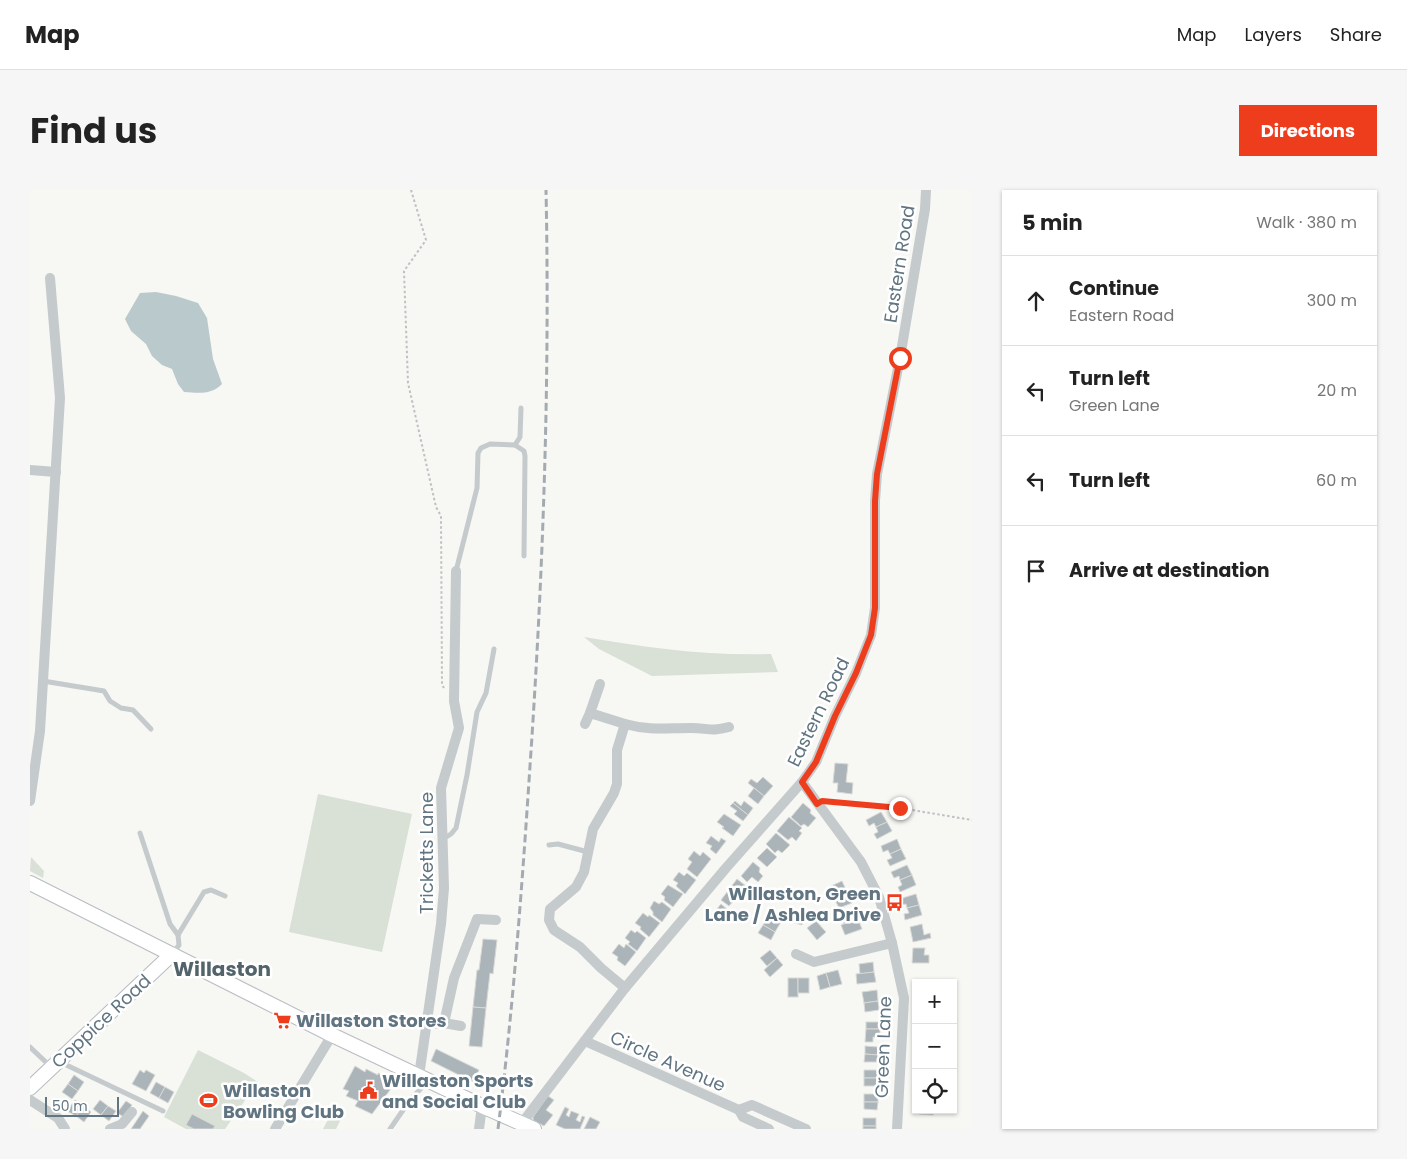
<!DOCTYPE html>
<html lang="en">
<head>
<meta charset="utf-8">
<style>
	:root { --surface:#fff; --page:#f6f6f6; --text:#222; --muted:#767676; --line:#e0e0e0; --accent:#ee3d1d }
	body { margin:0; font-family:Poppins,sans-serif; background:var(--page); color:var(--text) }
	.controls { position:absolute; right:15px; bottom:15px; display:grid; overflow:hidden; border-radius:0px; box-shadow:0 1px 4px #0004 }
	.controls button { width:45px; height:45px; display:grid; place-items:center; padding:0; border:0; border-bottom:1px solid var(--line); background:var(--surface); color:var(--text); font:25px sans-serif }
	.scale { position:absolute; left:15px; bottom:12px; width:74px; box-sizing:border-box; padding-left:5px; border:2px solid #607581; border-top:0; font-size:14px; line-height:18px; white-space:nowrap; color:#607581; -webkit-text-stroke:4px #fff; paint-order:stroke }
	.stop { position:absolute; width:15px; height:15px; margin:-11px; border:4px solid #ee3d1d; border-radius:50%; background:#fff }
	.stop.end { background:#ee3d1d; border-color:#fff; box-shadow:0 1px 5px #0008 }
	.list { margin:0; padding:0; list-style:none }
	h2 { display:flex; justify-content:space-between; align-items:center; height:65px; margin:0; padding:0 20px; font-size:21px }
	h2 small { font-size:16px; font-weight:400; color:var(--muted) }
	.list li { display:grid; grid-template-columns:32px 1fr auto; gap:15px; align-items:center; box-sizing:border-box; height:90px; padding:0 20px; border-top:1px solid var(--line) }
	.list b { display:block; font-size:19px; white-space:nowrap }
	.list p { margin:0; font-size:16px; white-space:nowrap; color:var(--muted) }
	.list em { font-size:16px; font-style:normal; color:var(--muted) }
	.icon { flex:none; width:28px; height:28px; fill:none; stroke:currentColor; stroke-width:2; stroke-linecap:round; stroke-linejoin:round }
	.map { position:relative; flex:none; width:942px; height:939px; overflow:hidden; border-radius:0px }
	header { display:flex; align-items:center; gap:30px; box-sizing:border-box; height:70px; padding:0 25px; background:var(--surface); border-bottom:1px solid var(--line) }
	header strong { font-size:24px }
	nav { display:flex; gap:28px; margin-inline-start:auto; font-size:18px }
	.intro { display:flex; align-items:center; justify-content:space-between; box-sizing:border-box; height:120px; padding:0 30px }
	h1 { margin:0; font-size:35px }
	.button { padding:12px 22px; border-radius:0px; background:var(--accent); color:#fff; font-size:18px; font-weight:700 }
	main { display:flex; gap:30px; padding:0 30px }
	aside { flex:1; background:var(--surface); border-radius:0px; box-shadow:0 1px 4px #0004 }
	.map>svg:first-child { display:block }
</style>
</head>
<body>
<header>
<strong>Map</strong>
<nav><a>Map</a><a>Layers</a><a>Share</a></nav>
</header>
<div class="intro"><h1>Find us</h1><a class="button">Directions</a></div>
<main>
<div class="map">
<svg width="942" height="939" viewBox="0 0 942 939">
	<rect width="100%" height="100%" fill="#f7f7f4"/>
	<!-- green -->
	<g fill="#d9e0d5">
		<path d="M554,447C618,458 677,466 741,464L748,482L622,486L569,459Z"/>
		<path d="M288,604L382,624L352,762L259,742Z"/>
		<path d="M1,667L14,681L13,688L0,681Z"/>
		<path d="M168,860L214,883L228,892L195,939H156L134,927Z"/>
		<path d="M303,920L313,925L306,939H293Z"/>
	</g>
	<!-- water -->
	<path fill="#bac9cb" d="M126,102L146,106L168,113L177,128L183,169L192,194C181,205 169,203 154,202L148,194L142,179L132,175L122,166L116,154L101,141L95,129L110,103Z"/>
	<!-- building -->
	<g fill="#abb5b9" stroke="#d9d9d6">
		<path d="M805,573L818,574L816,592L823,593L822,604L807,602L808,593H803Z"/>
		<path d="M733,587L743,596L734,606L718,593L721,589L727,593Z"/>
		<path d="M724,598L734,606L728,614L718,606Z"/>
		<path d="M705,611L711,616L714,611L723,618L718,625L703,613Z"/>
		<path d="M703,613L718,625L713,631L704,624L707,621L700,616Z"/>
		<path d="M773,613L781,620L780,623L786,628L778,637L774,634L771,636L761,627Z"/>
		<path d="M851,622L857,632L846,637L844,633L839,636L836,630Z"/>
		<path d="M694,624L711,635L703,646L692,638L694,637L687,632Z"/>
		<path d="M759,627L772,638L769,641L772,643L766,651L762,647L758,650L747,641Z"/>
		<path d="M857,632L862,641L847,649L844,644L848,642L846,637Z"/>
		<path d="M746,643L760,655L752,663L748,660L745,663L736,654Z"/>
		<path d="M681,646L689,652L691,648L696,651L686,664L680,659L682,656L676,653Z"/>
		<path d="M867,649L871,659L860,664L858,660L853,662L851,656Z"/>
		<path d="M737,658L747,667L737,677L727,668Z"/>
		<path d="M871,659L876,669L860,676L857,670L862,668L860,664Z"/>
		<path d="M664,661L670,666L673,662L681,669L667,687L657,679L662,672L658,669Z"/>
		<path d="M723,672L730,678L729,682L733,686L728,692L722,687L717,692L711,686Z"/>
		<path d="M877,675L882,685L870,690L869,686L864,688L861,682Z"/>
		<path d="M649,682L654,686L657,683L666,690L655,704L646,696L648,693L643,690Z"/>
		<path d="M882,685L886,695L870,702L868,697L872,695L870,690Z"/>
		<path d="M707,689L716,696L699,716L691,710Z"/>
		<path d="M812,691L817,702L804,708L799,697Z"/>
		<path d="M638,695L653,704L643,717L634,710L635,707L631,704Z"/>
		<path d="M817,702L822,713L809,718L804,708Z"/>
		<path d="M886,704L889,715L877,718L876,714L871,715L869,709Z"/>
		<path d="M624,711L629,714L632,712L641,719L632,732L623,725V722L620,718Z"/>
		<path d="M691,714L705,726L700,731L692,724L687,731L681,726Z"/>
		<path d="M889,715L892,725L875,730L874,724L879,723L877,718Z"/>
		<path d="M825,720L828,729L814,734L811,725Z"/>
		<path d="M760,721L775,724L772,735L758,731Z"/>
		<path d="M613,723L618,727L619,725L630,733L619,747L610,739L611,737L605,733Z"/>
		<path d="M739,725L751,732L745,742L733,735Z"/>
		<path d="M828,729L832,739L815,745L811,735Z"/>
		<path d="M786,731L796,742L787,750L777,738Z"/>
		<path d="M892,734L894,745L900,743L901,748L883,752L880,737Z"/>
		<path d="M733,735L745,742L741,750L728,743Z"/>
		<path d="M601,740L605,743L607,741L616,748L607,761L598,754L600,752L595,748Z"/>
		<path d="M453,749L467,750L463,784L460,783L456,818L443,817L447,780H449Z"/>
		<path d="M589,754L594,758L596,754L606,762L595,776L587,770L588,767L582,763Z"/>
		<path d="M883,758H895L894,765H899V773H882Z"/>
		<path d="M740,760L747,768L737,776L730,768Z"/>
		<path d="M747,768L753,775L740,787L734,780Z"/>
		<path d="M843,772L844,782L830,784L829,774Z"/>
		<path d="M808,780L812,794L800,797L796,783Z"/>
		<path d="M844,782L846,792L827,794L826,784Z"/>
		<path d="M796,783L800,797L790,800L787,786Z"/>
		<rect x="758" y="788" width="10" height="19"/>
		<rect x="768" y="788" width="11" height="15"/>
		<path d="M847,800L848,811L834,813L832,802Z"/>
		<path d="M848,811L849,820L835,822L834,813Z"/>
		<path d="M443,817L456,818L452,857L439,856Z"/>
		<rect x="836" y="832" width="14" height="7"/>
		<path d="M836,839H850V848L843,847V852H835Z"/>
		<path d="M835,856L848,857V865L835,864Z"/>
		<path d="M406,859L449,880L443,892L401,871Z"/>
		<path d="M835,864L848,865V872H834Z"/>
		<path d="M325,876L335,882L336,879L348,885V883L366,892L342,924L325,916L328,911L316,906L319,901L313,899Z"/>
		<path d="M110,880L114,883L116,880L125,885L116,901L102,894Z"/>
		<path d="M834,880H848L847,888H834Z"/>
		<path d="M44,885L54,892L48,901L38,894Z"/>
		<rect x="834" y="888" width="13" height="8"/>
		<path d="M126,892L135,897L129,908L120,903Z"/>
		<path d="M38,894L48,901L42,909L32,902Z"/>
		<path d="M135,897L144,902L138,913L129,908Z"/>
		<rect x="834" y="904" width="14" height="8"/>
		<path d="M518,906L524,910L516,920L523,925L514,936L503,930V927Z"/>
		<path d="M45,910L53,916L46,926L37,921Z"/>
		<path d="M70,910L78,916L71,925L63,919Z"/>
		<path d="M96,911L102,915L94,927L87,923Z"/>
		<path d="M834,912H848L847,920L834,919Z"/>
		<path d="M53,916L61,922L54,932L46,926Z"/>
		<path d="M78,916L86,921L79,931L71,925Z"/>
		<path d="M535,917L539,919L536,925L539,927L541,921L549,924L546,930L550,932L552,926L555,927L550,939H535L526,935Z"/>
		<path d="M889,920H903V925L889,924Z"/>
		<path d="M113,921L119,926L110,939H101Z"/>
		<path d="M162,924L185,936L183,939H164L156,935Z"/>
		<path d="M560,927L570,932L566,939H554Z"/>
		<rect x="833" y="928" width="13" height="8"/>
		<rect x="833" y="936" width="13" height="3"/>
	</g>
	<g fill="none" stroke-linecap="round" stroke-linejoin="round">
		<defs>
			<g id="secondary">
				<path d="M0,693L302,845L452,916L504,939"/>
				<path d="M0,898L141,765"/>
			</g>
		</defs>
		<!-- secondary casing -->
		<use href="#secondary" stroke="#b7bdc1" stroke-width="16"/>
		<!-- path -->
		<g stroke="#bec1c3" stroke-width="2" stroke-dasharray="2.5 2.5" stroke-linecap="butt">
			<path d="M381,0L396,50L374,81L378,193L406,317L411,326L412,495L414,498"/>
			<path d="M798,612L870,618L942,630"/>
		</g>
		<!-- lane -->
		<g stroke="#c5cacc" stroke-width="5">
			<path d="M485,255L494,261L495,266L494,366"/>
			<path d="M426,381L447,298L448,263L451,258L460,254L485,255L490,247L491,218"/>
			<path d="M13,491L74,501L80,511L91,518L103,520L121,539"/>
			<path d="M110,643L140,734L148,745"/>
			<path d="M413,649L421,644L426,638L437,585L447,522L456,503L464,459"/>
			<path d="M519,655L528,654L558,662"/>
			<path d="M143,763L149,755L148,745L174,702L181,700L195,706"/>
			<path d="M0,857L21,877"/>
			<path d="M30,872L133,921"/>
			<path d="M360,939L380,910L398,891"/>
		</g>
		<!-- street -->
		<g stroke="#c5cacc" stroke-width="10">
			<path d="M0,280L26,282"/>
			<path d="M570,494L560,523L595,534"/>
			<path d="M555,534L560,523"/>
			<path d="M772,592L831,672L849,707L862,753L874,808L867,939"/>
			<path d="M0,611L10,541L30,208L20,88"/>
			<path d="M766,764L784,772L862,753"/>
			<path d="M595,798L571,778L550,757L524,740L519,730L520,719L546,697L554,682L563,639L584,603L587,594V560L595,534C621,541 635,538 661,538C678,538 681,542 699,537"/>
			<path d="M414,833L424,788L447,729L466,730"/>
			<path d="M397,834L414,833L431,836"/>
			<path d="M555,851L709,920L713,927L739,939"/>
			<path d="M389,886L411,734L414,698L411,598L429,538L424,511L426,381"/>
			<path d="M0,910L28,928L35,939"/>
			<path d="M709,920L722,915L776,939"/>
			<path d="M492,933L595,798L696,678L772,592L786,572L805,526L826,483L841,445L845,418V311L847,284L870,168L895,19L896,0"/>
			<path d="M80,939L92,934L102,922"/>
			<path d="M245,939L302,845"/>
			<path d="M449,939L452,916"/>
		</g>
		<!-- secondary -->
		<use href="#secondary" stroke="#fff" stroke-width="14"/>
		<!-- rail -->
		<path stroke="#a3abb0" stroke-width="3" stroke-dasharray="8 4" stroke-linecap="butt" d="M468,939C483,819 492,698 500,576C513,385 520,192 516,0"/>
	</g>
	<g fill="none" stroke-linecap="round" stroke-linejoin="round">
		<!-- route -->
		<path stroke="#ee3d1d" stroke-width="6" d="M870,168L847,284L845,311V418L841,445L826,483L805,526L786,572L772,592L787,614L792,611L870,618"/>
	</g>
	<!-- icons -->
	<defs>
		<symbol id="bus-bare" viewBox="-9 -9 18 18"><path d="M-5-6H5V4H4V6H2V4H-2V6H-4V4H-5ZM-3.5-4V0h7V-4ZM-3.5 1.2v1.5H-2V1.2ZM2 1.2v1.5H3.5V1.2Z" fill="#ee3d1d" stroke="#fff" stroke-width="2.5" paint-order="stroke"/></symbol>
		<symbol id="supermarket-bare" viewBox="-9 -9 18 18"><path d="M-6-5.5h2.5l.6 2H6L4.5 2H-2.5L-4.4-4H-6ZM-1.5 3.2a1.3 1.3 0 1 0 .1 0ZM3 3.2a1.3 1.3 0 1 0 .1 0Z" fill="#ee3d1d" stroke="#fff" stroke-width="2.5" paint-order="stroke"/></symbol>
		<symbol id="civic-bare" viewBox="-9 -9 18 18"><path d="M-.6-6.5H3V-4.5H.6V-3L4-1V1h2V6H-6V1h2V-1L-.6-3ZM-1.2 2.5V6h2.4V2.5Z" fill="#ee3d1d" stroke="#fff" stroke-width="2.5" paint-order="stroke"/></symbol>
		<symbol id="stadium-bare" viewBox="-9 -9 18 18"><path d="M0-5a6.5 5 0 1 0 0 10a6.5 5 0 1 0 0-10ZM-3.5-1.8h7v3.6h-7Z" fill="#ee3d1d" stroke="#fff" stroke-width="2.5" paint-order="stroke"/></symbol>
	</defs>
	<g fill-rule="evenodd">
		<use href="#bus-bare" x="852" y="700" width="25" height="25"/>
		<use href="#supermarket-bare" x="240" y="818" width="25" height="25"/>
		<use href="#civic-bare" x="326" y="888" width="25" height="25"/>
		<use href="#stadium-bare" x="166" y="898" width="25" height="25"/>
	</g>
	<g text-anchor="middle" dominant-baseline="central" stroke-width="5" stroke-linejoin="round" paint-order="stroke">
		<!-- street labels -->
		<g font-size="18" fill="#607581" stroke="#fff">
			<text transform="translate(869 74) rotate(-81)">Eastern Road</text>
			<text transform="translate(788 522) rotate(-64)">Eastern Road</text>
			<text transform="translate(396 663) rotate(-90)">Tricketts Lane</text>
			<text transform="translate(71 831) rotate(-43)">Coppice Road</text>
			<text transform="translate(853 857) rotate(-88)">Green Lane</text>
			<text transform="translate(638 871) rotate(24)">Circle Avenue</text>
		</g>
		<!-- poi labels -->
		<g font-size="18" font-weight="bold" fill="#607581" stroke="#fff" text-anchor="start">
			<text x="851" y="703" text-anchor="end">Willaston, Green<tspan x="851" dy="21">Lane / Ashlea Drive</tspan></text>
			<text x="266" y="830">Willaston Stores</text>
			<text x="352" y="890">Willaston Sports<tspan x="352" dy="21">and Social Club</tspan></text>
			<text x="193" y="900">Willaston<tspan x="193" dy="21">Bowling Club</tspan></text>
		</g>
		<!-- quarter labels -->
		<g font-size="20" font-weight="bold" fill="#53636b" stroke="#fff">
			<text x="192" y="779">Willaston</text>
		</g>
	</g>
</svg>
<div class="controls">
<button>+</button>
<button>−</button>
<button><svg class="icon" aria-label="locate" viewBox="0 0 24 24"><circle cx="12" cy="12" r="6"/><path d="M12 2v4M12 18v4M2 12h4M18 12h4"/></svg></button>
</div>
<div class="scale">50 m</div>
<div class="stop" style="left:870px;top:168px"></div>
<div class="stop end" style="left:870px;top:618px"></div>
</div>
<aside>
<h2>5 min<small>Walk · 380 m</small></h2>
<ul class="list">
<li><svg class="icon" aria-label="ahead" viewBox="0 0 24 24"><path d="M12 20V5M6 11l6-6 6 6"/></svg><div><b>Continue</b><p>Eastern Road</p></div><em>300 m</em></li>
<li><svg class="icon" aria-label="left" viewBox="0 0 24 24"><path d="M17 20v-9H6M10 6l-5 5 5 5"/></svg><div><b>Turn left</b><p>Green Lane</p></div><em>20 m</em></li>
<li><svg class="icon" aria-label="left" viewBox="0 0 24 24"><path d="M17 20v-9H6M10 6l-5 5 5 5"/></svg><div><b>Turn left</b></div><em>60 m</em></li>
<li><svg class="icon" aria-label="arrive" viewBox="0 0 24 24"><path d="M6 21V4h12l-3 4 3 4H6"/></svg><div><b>Arrive at destination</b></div></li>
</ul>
</aside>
</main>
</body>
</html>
